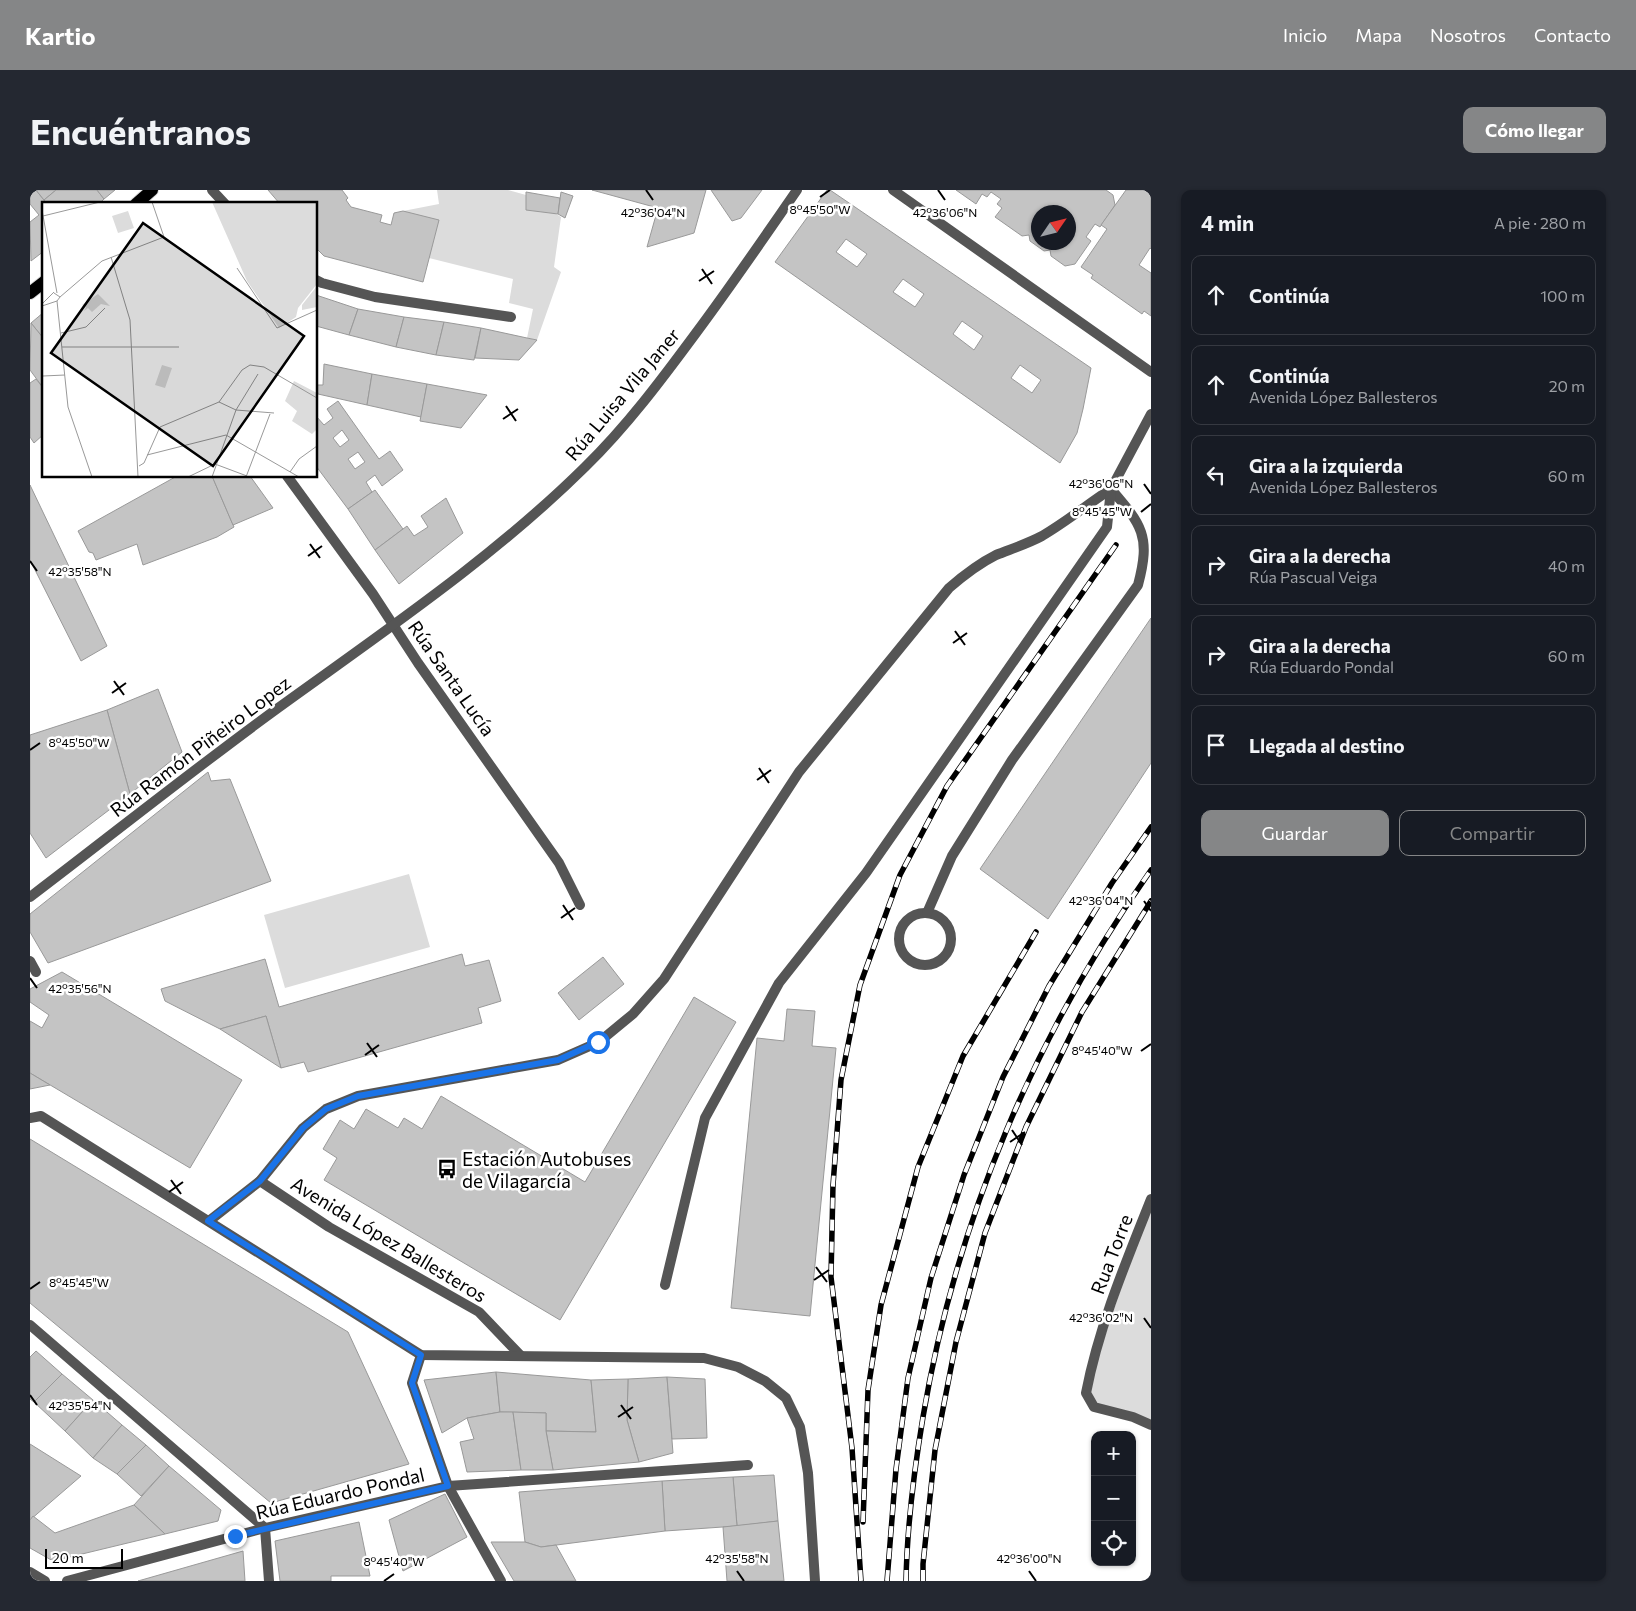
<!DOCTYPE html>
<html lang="es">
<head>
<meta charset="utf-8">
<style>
	:root { --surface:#171b24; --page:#242831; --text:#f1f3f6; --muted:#9ea1a6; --line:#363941; --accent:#858687 }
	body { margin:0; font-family:Commissioner,sans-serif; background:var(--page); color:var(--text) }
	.controls { position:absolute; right:15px; bottom:15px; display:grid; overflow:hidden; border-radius:10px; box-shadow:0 1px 4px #0004 }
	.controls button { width:45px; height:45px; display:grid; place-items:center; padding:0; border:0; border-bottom:1px solid var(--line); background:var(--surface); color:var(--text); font:25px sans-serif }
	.compass { position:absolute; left:1001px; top:15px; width:45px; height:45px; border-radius:50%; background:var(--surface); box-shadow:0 1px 4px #0004; rotate:55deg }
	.scale { position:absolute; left:15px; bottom:12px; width:78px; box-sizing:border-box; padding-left:5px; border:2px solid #000; border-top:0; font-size:14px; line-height:18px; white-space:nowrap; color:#000; -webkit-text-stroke:4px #fff; paint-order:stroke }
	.stop { position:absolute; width:15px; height:15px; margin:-11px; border:4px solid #1a73e8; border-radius:50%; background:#fff }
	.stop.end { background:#1a73e8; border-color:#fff; box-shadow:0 1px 5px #0008 }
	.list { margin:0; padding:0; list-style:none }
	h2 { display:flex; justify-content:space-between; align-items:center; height:65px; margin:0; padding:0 20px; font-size:21px }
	h2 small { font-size:16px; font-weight:400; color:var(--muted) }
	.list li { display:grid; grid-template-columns:32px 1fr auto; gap:15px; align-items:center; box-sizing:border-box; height:80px; margin:0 10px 10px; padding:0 10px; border:1px solid var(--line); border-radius:10px }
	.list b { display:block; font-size:19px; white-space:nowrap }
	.list p { margin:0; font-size:16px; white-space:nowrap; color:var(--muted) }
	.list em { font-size:16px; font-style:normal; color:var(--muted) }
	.actions { display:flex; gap:10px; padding:15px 20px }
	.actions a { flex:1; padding:11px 0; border:1px solid var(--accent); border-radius:10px; text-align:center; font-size:18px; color:var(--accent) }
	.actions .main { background:var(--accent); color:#fff }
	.icon { flex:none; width:28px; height:28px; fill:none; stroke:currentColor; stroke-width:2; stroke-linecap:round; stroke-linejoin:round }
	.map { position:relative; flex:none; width:1121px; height:1391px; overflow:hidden; border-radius:10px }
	header { display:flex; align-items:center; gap:30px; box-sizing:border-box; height:70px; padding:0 25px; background:var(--accent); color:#fff }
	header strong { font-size:24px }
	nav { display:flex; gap:28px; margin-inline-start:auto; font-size:18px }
	.intro { display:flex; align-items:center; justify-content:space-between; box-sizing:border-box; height:120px; padding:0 30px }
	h1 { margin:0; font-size:35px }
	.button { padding:12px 22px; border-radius:10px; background:var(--accent); color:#fff; font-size:18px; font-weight:700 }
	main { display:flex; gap:30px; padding:0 30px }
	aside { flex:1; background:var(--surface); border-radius:10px; box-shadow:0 1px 4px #0004 }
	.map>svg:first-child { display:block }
</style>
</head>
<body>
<header>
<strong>Kartio</strong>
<nav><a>Inicio</a><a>Mapa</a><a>Nosotros</a><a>Contacto</a></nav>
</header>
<div class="intro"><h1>Encuéntranos</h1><a class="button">Cómo llegar</a></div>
<main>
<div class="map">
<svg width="1121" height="1391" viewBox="0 0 1121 1391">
	<rect width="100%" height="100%" fill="#fff"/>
	<!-- green -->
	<g fill="#dcdcdc">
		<path d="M407,0H478L496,5L531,27L524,77L531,82L507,150L497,148L503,119L479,113L483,89L399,68L373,21L409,14Z"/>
		<path d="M379,684L400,757L255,798L234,725Z"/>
		<path d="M1121,1009V1235L1064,1217L1056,1203Z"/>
	</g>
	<!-- building -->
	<g fill="#c4c4c4" stroke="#999" fill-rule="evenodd">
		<path d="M0,0H6L17,14H14V61L1,71L0,32L9,25L0,14Z"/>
		<path d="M6,0H26L14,10Z"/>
		<path d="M26,0H67L74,9L69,14H17L14,10Z"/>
		<path d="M67,0H85L74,9Z"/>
		<path d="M238,0H312L318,8L316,10L321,17L352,25L350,32L361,35L364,23L373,21L409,30L393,92L294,66L286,58V14H250Z"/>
		<path d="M562,0H676L664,43L617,57L628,18Z"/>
		<path d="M681,0H732L711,28L702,31Z"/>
		<path d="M797,0H800L1061,178L1053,219L1047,243L1030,273L745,72ZM816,49L837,64L827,77L806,62ZM873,89L894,104L885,117L863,102ZM932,131L953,146L944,160L923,144ZM990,175L1011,190L1002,203L981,188Z"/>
		<path d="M926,0H1076L1083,5L1085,15L1070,37L1065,34L1056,47L1061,51L1045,74L1035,76L1021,66L1020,60L1014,61L1000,51L999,45L992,46L965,27L972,18L967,14L971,9L961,2L957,7L952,4L946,14ZM1008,22H1038V52H1008Z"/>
		<path d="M1096,0H1121V59L1120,58L1109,75L1121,83V126L1114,121L1112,124L1061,88L1063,85L1051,77L1077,39L1071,35Z"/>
		<path d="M496,2L530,8L528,24L496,20Z"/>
		<path d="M531,2L543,6L535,28L528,24Z"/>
		<path d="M286,105L328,119L319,145L286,136Z"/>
		<path d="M328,119L374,127L366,157L319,145Z"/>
		<path d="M14,122V149L1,133Z"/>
		<path d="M374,127L414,132L406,165L366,157Z"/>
		<path d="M414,132L451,138L444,170L406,165Z"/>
		<path d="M1,133L14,149V199L0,180Z"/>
		<path d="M451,138L497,148L507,150L489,170L445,168Z"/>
		<path d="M294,174L342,184L337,215L288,204L286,195H293Z"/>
		<path d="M342,184L397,194L391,227L337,215Z"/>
		<path d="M6,189L14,199V244L4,253L0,247V193Z"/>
		<path d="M397,194L457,205L431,238L390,231Z"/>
		<path d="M308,211L349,269L360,261L373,280L352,296L345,285L336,292L342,302L318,319L286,276V226L294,235L303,228L297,219ZM312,240L319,250L310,257L303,248ZM328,262L335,272L325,279L318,269Z"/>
		<path d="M147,286H182L204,337L187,347L113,375L107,354L66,370L63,363L59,362L48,341Z"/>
		<path d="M182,286H220L243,318L203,335Z"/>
		<path d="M0,295L77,456L51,471L0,370Z"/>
		<path d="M345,300L373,339L345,360L318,319Z"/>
		<path d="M416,308L433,343L369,394L345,360L377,336L384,346L398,337L391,326Z"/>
		<path d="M1121,428V573L1018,729L950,679Z"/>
		<path d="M128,499L152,562L100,604L77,520Z"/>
		<path d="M77,520L100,604L16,668L0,643V545Z"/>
		<path d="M178,582L181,591L200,589L241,691L18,773L0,742V724Z"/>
		<path d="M432,764L435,776L459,770L471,811L448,818L452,833L278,882L274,872L251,878L236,826L190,839L135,811L131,799L235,769L249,817Z"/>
		<path d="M573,767L594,794L549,830L528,803Z"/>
		<path d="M32,782L212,890L160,978L0,883V831L12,838L19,825L0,812V799Z"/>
		<path d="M664,807L706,832L530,1130L294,990L307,968L293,959L310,930L324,939L336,919L368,938L374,928L392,939L411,906L555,992Z"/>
		<path d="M757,819L785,821L782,856L806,858L780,1126L701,1118L727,848L754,851Z"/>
		<path d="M236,826L251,878L190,839Z"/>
		<path d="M0,883L20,895L0,899Z"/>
		<path d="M0,949L318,1142L379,1274L241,1313L0,1113Z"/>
		<path d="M6,1161L32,1184L4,1212L0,1209V1167Z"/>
		<path d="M466,1182L470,1222L437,1228L412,1243L394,1190Z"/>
		<path d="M466,1182L561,1190L566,1242L516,1241V1223L470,1222Z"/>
		<path d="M32,1184L63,1210L35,1241L4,1212Z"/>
		<path d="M637,1187L643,1263L609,1272L597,1230L598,1189Z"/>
		<path d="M637,1187L675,1189L677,1248L642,1249Z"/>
		<path d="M598,1189L597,1230L609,1272L523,1280L516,1241L566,1242L561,1190Z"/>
		<path d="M63,1210L92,1235L63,1268L35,1241Z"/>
		<path d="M470,1222H483L491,1280L437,1282L430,1252L444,1249L437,1228Z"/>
		<path d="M483,1222L516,1223V1241L523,1280H491Z"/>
		<path d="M92,1235L116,1255L87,1284L63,1268Z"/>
		<path d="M0,1254L51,1286L0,1330Z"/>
		<path d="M116,1255L139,1276L111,1306L87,1284Z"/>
		<path d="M139,1276L191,1320L188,1331L135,1344L104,1315Z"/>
		<path d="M744,1285L748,1331L707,1336L703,1287Z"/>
		<path d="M703,1287L707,1336L635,1341L632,1291Z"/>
		<path d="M632,1291L635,1341L511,1357L495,1352L489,1302Z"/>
		<path d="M415,1304L437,1347L373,1381L359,1330Z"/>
		<path d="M104,1315L135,1344L23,1371L0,1358V1330L3,1326L25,1343Z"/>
		<path d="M748,1331L754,1391H697L693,1337Z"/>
		<path d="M329,1332L340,1386H301V1391H250L245,1351Z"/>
		<path d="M461,1352H495L511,1357L526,1355L546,1391H484Z"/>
		<path d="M213,1361L215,1391H108Z"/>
	</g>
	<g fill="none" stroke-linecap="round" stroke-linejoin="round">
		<defs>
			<g id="primary">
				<path d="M106,14L122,0"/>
				<path d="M0,103L14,92"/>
			</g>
		</defs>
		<!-- primary casing -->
		<use href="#primary" stroke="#dbdbdb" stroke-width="14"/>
		<!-- lane -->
		<g stroke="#555" stroke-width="10">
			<circle cx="895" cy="749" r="26"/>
			<path d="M897,723L922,666L982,570L1108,395C1121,346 1112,335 1081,299"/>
			<path d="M230,991L299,1037L449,1122L491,1166"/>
			<path d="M179,1031L230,991L273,938L296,919L328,906L528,870L569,852L603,824L634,789L769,582L919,398C934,385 948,374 966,365C981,359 997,354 1012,346C1036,332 1058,314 1081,299"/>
			<path d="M635,1095L675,928L749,793L836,683L1077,337L1081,299L1121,224"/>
		</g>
		<!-- street -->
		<g stroke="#555" stroke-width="10">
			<path d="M182,0L195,14"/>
			<path d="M863,0L1121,182"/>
			<path d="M286,90L292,93L345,107L481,127"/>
			<path d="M257,286L343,404L388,473L529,673L550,715"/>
			<path d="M0,707C83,644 164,579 248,518C353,442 463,368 555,277C597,236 632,189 666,143C701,96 734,48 767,0"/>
			<path d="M0,771L6,782"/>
			<path d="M0,928L11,926L391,1165L674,1168L708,1177L735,1191L756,1208L770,1237L778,1283L785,1391"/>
			<path d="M1121,1009C1096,1072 1069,1136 1056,1203L1064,1217L1103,1227L1121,1235"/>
			<path d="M0,1135L235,1338L239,1391"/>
			<path d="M391,1165L382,1193L418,1296L471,1391"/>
			<path d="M0,1382L15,1391"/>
			<path d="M37,1391L235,1338L418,1296L718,1275"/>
		</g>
		<!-- primary -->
		<use href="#primary" stroke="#000" stroke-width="12"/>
		<defs>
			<g id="rail">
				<path d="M833,1332L838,1200L851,1115L888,977L933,866L1006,742"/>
				<path d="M831,1391L822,1258L801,1087L803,995L811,890L830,795L870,685L917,596L1086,355"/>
				<path d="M857,1391L866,1279L878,1188L901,1088L934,985L973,887L1019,796L1082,693L1121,637"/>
				<path d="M876,1391C877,1336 884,1281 893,1227C926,1030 1006,843 1121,680"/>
				<path d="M893,1391V1374L905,1260L926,1152L955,1043L996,937L1052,822L1121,711"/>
			</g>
		</defs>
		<!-- rail casing -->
		<use href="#rail" stroke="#000" stroke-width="5.5"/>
		<!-- rail -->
		<use href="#rail" stroke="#fff" stroke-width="4" stroke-dasharray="11" stroke-linecap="butt"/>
	</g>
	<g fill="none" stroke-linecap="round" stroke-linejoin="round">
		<!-- route -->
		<path stroke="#1a73e8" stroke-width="6" d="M205,1346L418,1296L382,1193L391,1165L178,1031L230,991L273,938L296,919L328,906L528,870L568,852"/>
	</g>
	<!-- ticks -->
	<path fill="none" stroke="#000" stroke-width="2" d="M616,0L623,10M908,0L915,10M790,7L800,0M672,79L682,94M669,91L684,81M476,216L486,231M473,229L488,219M1114,294L1121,304M1111,322L1121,314M280,354L290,368M278,366L292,356M0,371L7,381M925,441L935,455M923,453L937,443M84,491L94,505M82,503L96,493M0,560L10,553M729,578L739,593M727,590L741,580M1114,711L1121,721M533,715L543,730M531,728L545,718M0,788L7,798M337,853L347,867M1111,861L1121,854M335,865L349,855M982,940L992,955M980,952L995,942M141,990L151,1004M139,1002L153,992M786,1077L797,1092M784,1090L799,1080M0,1099L10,1092M1114,1128L1121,1138M0,1205L7,1215M591,1215L601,1229M588,1227L603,1217M707,1381L714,1391M999,1381L1006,1391M354,1391L364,1384"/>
	<!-- icons -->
	<defs>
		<symbol id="bus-bare" viewBox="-9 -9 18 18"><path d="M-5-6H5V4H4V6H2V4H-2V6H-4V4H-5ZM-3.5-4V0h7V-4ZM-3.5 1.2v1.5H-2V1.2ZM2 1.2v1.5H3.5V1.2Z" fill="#000" stroke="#fff" stroke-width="2.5" paint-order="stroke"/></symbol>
	</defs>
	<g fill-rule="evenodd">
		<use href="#bus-bare" x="403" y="965" width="28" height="28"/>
	</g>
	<g text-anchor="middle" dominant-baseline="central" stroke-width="5" stroke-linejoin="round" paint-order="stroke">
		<!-- street labels -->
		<g font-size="19" fill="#000" stroke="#fff">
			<text transform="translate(592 204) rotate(-50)">Rúa Luisa Vila Janer</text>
			<text transform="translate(422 488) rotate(55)">Rúa Santa Lucía</text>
			<text transform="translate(170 556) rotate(-37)">Rúa Ramón Piñeiro Lopez</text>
			<text transform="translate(359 1049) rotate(31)">Avenida López Ballesteros</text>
			<text transform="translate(1081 1064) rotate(-69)">Rua Torre</text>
			<text transform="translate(310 1303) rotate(-13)">Rúa Eduardo Pondal</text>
		</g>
		<!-- poi labels -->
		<g font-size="19" fill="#000" stroke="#fff" text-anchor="start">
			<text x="432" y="968">Estación Autobuses<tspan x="432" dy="22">de Vilagarcía</tspan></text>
		</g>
	</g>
	<!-- overview -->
	<g transform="translate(12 12)">
		<rect width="275" height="275" fill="#fff"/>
		<path d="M170,0H275V82L256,106L254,115L237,126L205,79ZM86,9L92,26L76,31L70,14ZM275,84V105L260,108V103ZM56,92L68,104L59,102L50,110L46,106L42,109L44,105L40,103ZM120,163L130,166L123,186L113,183ZM252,179L275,191V227L270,232L250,219L255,209L243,199Z" fill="#dcdcdc"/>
		<path fill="none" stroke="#999" stroke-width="1" d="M0,8L15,91M1,14L58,0M69,55L88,118L96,275M195,66L235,126L275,108M12,91L18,95L15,99L26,205L50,275M18,95L60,59L122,35L110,0M0,102L12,90M0,104L15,99M19,131L44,125L63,106M20,145H137M0,161V200M1,174L23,173M177,200L194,208L232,211M105,253L184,233L257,275M97,264L102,261L118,225L177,200L200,168L208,163L222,165L275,196M248,270L257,257L275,244M146,275L173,262L205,274M170,275L194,208L216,172M204,275L228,212"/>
		<path fill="#000" fill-opacity="0.15" stroke="#000" stroke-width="2.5" d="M101,21L262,134L171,264L9,151Z"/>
		<rect width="275" height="275" fill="none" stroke="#000" stroke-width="2.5"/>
	</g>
	<g font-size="12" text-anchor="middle" fill="#000" stroke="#fff" stroke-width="5" stroke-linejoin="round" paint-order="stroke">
		<text x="790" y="24">8°45'50"W</text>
		<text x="623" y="27">42°36'04"N</text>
		<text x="915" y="27">42°36'06"N</text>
		<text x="1071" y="298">42°36'06"N</text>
		<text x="1072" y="326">8°45'45"W</text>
		<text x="50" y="386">42°35'58"N</text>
		<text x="49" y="557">8°45'50"W</text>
		<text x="1071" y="715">42°36'04"N</text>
		<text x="50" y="803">42°35'56"N</text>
		<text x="1072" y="865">8°45'40"W</text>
		<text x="49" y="1097">8°45'45"W</text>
		<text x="1071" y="1132">42°36'02"N</text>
		<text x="50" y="1220">42°35'54"N</text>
		<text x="707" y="1373">42°35'58"N</text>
		<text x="999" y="1373">42°36'00"N</text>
		<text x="364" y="1376">8°45'40"W</text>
	</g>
</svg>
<div class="controls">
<button>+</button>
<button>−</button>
<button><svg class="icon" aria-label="locate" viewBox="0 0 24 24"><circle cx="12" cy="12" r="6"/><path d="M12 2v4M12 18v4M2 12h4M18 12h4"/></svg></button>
</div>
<svg class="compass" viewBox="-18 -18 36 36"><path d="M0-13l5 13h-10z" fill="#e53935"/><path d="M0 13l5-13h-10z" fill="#9ea1a6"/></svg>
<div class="scale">20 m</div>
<div class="stop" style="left:568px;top:852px"></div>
<div class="stop end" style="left:205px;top:1346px"></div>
</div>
<aside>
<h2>4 min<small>A pie · 280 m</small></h2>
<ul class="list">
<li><svg class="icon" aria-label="ahead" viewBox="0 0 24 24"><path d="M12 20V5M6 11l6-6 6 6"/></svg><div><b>Continúa</b></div><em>100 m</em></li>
<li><svg class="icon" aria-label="ahead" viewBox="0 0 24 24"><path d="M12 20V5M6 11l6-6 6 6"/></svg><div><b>Continúa</b><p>Avenida López Ballesteros</p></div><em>20 m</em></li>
<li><svg class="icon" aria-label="left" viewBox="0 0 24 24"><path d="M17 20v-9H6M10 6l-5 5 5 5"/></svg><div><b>Gira a la izquierda</b><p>Avenida López Ballesteros</p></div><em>60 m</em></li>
<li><svg class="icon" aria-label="right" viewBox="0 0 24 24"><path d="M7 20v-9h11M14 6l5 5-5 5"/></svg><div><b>Gira a la derecha</b><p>Rúa Pascual Veiga</p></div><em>40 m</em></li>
<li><svg class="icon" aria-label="right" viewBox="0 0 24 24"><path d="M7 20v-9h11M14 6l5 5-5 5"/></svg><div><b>Gira a la derecha</b><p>Rúa Eduardo Pondal</p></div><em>60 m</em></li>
<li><svg class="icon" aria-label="arrive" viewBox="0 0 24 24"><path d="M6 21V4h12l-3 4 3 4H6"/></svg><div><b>Llegada al destino</b></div></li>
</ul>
<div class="actions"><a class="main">Guardar</a><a>Compartir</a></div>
</aside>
</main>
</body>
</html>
